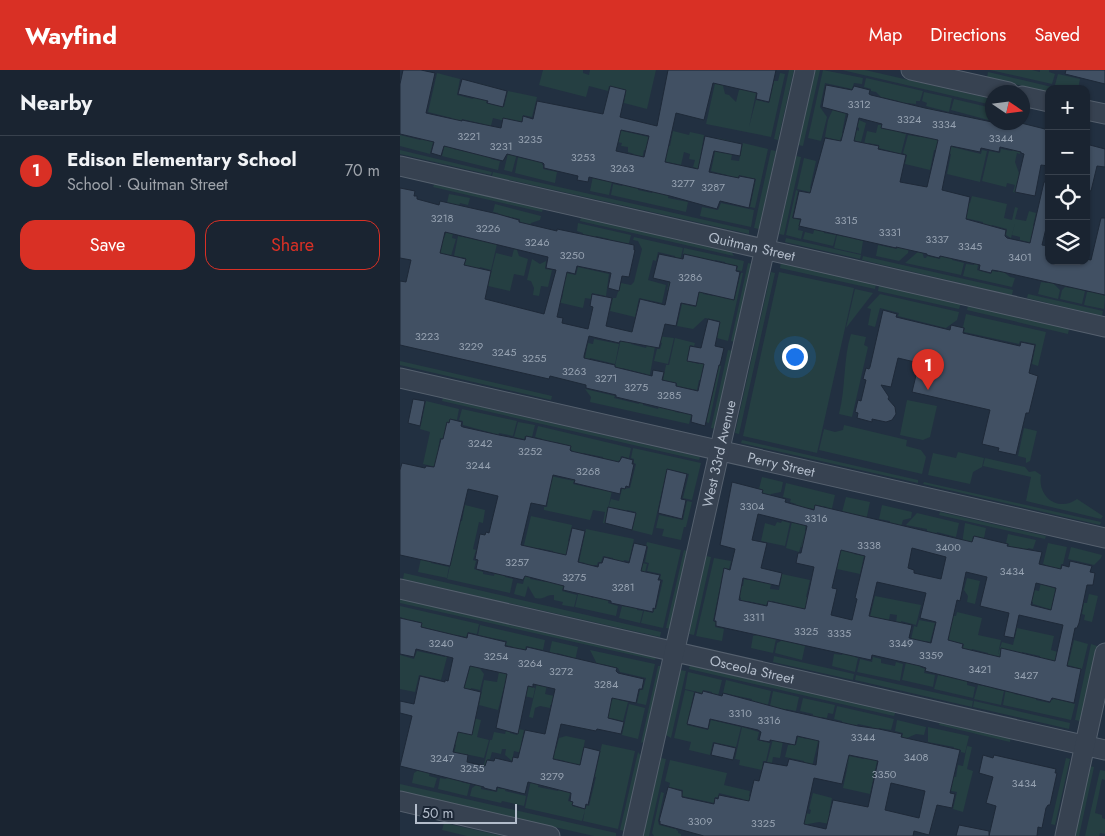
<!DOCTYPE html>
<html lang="en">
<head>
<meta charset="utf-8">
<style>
	:root { --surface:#1a2431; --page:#27303d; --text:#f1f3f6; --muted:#9fa4ab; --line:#38414d; --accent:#d93025 }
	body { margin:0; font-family:Jost,sans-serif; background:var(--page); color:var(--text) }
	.controls { position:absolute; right:15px; top:15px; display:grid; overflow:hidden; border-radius:10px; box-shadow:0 1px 4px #0004 }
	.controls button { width:45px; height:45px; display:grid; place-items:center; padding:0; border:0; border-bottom:1px solid var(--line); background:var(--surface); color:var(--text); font:25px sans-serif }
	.compass { position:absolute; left:585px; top:15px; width:45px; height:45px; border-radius:50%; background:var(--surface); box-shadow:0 1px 4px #0004; rotate:103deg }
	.scale { position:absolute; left:15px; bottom:12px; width:102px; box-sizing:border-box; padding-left:5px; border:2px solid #b3bdcb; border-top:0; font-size:14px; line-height:18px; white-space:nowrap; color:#b3bdcb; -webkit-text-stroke:4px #1c2736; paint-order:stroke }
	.you { position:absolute; left:394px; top:286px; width:18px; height:18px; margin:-12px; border:4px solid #fff; border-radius:50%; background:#1a73e8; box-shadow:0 0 0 8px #1a73e833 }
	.badge { display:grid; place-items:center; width:32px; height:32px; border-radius:50%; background:var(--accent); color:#fff; font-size:16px; font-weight:700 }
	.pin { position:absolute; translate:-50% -41px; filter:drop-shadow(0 1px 2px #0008) }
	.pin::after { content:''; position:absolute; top:26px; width:18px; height:15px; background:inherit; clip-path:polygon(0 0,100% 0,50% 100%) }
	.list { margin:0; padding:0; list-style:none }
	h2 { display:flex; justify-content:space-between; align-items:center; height:65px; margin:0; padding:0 20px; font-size:21px }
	h2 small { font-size:16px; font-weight:400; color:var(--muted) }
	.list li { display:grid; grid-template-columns:32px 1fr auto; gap:15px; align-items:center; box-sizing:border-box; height:70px; padding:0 20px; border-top:1px solid var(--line) }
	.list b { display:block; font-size:19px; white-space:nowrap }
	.list p { margin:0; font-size:16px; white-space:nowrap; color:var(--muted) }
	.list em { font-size:16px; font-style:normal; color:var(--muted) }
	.actions { display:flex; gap:10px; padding:15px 20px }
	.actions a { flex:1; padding:11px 0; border:1px solid var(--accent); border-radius:15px; text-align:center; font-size:18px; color:var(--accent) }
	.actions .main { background:var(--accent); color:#fff }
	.icon { flex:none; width:28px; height:28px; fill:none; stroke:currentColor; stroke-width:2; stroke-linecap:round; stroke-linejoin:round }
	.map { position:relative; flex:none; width:705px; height:766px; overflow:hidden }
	header { display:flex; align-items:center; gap:30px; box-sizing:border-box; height:70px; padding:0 25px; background:var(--accent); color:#fff }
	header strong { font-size:24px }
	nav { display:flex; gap:28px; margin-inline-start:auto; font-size:18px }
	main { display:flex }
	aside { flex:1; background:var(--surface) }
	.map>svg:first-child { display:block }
</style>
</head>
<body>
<header>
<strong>Wayfind</strong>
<nav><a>Map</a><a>Directions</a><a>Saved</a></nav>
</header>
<main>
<aside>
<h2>Nearby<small></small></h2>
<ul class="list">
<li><span class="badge">1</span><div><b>Edison Elementary School</b><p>School · Quitman Street</p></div><em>70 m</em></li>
</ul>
<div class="actions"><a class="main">Save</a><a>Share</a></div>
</aside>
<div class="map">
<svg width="705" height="766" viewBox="0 0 705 766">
	<rect width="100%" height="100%" fill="#223041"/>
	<!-- green -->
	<g fill="#253f42">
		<path d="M143,0H183V3L189,5L190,0H256L247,39L224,33L226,21L209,16L208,21L189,16L186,27L139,15Z"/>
		<path d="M318,0H326L323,16L325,24L329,25L336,32L339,20H341L346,0H358L353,22L356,23L349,57L356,30L369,33L374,11H378L380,3L385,4L371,67L306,54Z"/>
		<path d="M389,0H394L378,70L374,69Z"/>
		<path d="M415,0H420L403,76L398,75Z"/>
		<path d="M423,0L463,8L462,14L454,13L452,19L425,13L420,37L427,47L421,71L408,68Z"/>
		<path d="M442,0H465L592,29V35Z"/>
		<path d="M590,0H632L640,2V0H649V2L655,4L652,14Z"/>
		<path d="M588,2L652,17V19H649V22L587,8Z"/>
		<path d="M37,3L60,9L57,25L73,29L78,13L90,16L86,33L104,37L108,21L137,27L132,47L123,45L122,51H120L116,67L118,80L112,102L104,100L112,67L105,51L93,48L88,67L81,65L83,54L62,49L58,63L49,61L52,48L28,42Z"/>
		<path d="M658,4L680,9L678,19L655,15Z"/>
		<path d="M466,8L523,21L520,31H516V34L507,33L501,63L506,64L501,84L479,78V75L468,73L464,88L461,87L467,61L476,63L478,55H481V58L490,60L492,56L498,31L481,27L476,22L471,21V19L464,17Z"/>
		<path d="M524,22L552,28L549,42L526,36L527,33L522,31Z"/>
		<path d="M554,29L592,38V51L551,40Z"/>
		<path d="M526,38L538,40L532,64L545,70L543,81L534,80L530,100L505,94L507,85L503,83L508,65L520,67Z"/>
		<path d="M433,39L446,42L442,63L454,64L457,60L459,61V58L457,57L459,50L466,53L461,72L441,67L440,71L425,67L428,50Z"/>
		<path d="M218,60L253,68L270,76L273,61L289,65L290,62L304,65L298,101H296V98L293,97L295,90L289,89L290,84L284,82L281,95L263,91V85L244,80L239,102L238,120L252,123L253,118L276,95L268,128L288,132L286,142L211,125L213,114L222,116L224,111H228L234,84L228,82V77L221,76L222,73L217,72Z"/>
		<path d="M617,60L625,61L620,84L617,83L615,92L620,106L617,123L613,122L615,115L607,113L606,117L582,111L589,81L600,83L601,79L612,81Z"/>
		<path d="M0,65L20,70L27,67L34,68L30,84L0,76Z"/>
		<path d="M57,65L54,79L76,84L92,85L91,89L100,91L98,100L42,86L46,70Z"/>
		<path d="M148,68L142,95H143V99L157,102L155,113L115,103L118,87L136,91Z"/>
		<path d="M318,68L331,71L334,74L331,90L339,91L343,73L368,79L355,138L350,137L356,109L339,105L337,113L321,131L327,105L311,101Z"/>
		<path d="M554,69L552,77L581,84L582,80L587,81L580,112L547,104L551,84L544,82Z"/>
		<path d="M0,80L92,102L91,105L0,84Z"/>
		<path d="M371,80L376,81L359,159L354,158Z"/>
		<path d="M396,86L401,87L384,165L379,164Z"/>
		<path d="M404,88L416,91L410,118L427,122L426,126L397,119Z"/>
		<path d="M93,102L349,160V164L92,106Z"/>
		<path d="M193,106H202L201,110L212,112L209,125L190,121Z"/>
		<path d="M35,113L143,138L142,142L33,117Z"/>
		<path d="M396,120L398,121L392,148L400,150L398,160L403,161L401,169L386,165Z"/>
		<path d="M49,124L70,128L68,135L60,133L52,168L56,169L45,206L31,180L37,166L44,168L46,163H48L54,138L52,134L47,133Z"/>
		<path d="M572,126L607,134L604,148L612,150L615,137L618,138L615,149L626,151L629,141L636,143L633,156L641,158L637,174L620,170V167L612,165L615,153L611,168L606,165L607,159L592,155L590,161L580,166L583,152L565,148L559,131L570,133Z"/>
		<path d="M321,133L354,140L351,157L300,146L302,137L318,140Z"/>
		<path d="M95,134L141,146L140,150L131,153L130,155L120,153V149L106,146L105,149L98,147V143L93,142Z"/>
		<path d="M181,147L331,181L334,186L180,151Z"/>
		<path d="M504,148L509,178L508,183L499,191L476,186L478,175L497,179Z"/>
		<path d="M178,153L231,165L229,173H225L224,177L217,175L211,203L205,202L209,169L196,166L195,170L182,167L183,163L177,161Z"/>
		<path d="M416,154L425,157L424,163L436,165L433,176L403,169L405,162L413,164Z"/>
		<path d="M447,162L455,169L463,171L461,184L434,178L437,165L446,167Z"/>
		<path d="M58,166L97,174L91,200L80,197L77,213L62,209L66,188L54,186Z"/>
		<path d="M234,167L283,178L273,221L267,220L275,186L258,182L256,191L253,190L248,210L266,215L262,233L239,228L235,247L210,241L213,228H216L221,213L231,215L234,212L242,179L238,171L233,170Z"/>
		<path d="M386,168L461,185L460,189L385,172Z"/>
		<path d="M284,178L344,191L342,201L337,200L338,196L328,194L327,198L324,197L325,192L315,190L314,195L310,194L303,224L314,226L315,223L324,224V228L334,230L341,203H343L328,271L317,268L320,251L305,248L293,259L277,256L282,234L296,237L305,194L297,187L283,184Z"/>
		<path d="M114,179L117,180L119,186L128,189L124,206L114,204L110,221L88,216L96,183L112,187Z"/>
		<path d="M519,181H522L524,188H526L527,186L540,189L541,185L553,187L552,190L564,193L561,205L505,193Z"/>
		<path d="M463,186L613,220L612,225L462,190Z"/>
		<path d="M132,189L140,194L146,191L145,199L152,200L148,217L141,216L139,226L133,225L134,218L131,211L127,210Z"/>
		<path d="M575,190L579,191L577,200L591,204L592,201L598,202L599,198L610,207L615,208L612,217L563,206L566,194L574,195Z"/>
		<path d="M678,191H683L678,215L683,216L682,220L685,221L682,234L660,229L662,220L665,217L671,218Z"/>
		<path d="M381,192L476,214L475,219L380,198Z"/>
		<path d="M348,193L352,194L335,272L331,271Z"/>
		<path d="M178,197L209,204L206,226L192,223L191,229L185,228L183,238L153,231L154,228L162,229L164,217L158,215L161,202L176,205Z"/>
		<path d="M371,202L375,203L339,364L335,363Z"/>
		<path d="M379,202L454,218L417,383L343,366Z"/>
		<path d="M649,209L660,220L658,229L638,224L641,212L648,213Z"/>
		<path d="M479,215L561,233L559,239L478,221Z"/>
		<path d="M701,218L700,224L705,226L704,239L684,235L687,222H691L692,219Z"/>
		<path d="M455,219L473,223L446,258Z"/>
		<path d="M480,224L559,242L557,250L546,258L498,246L499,243L480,238L475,257L468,255L471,239L467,238Z"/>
		<path d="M628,224L703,241L702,246L627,228Z"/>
		<path d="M568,236L669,259L668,264L567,240Z"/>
		<path d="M566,244L646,262L638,296L632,294L636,274L620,271L619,274L564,262L565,258L563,257Z"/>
		<path d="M223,260L234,262L231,274L246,278L249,265L274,268L268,294L254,291L257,279H260L262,273L256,271L249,310L245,309L246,304L222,298L216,324L209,323Z"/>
		<path d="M451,264L466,267L464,275L468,277L452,347L439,344C446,317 443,289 451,264Z"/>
		<path d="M275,268L295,273L294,276L290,275L287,291L299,294L300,292L321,296L309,353L306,352L315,314L299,310L297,320L277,316V313L263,310L266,295H269Z"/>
		<path d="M194,269L219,274L215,294L190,288L188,293L184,292L188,273L193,274Z"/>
		<path d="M328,280L333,281L316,359L311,358Z"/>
		<path d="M0,291L152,326L151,330L0,295Z"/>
		<path d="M245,310L248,311L243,335L258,339L259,334L276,339L275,342L281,343L282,340L293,338L289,354L190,332L191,327L185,319L215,326L214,328L239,334Z"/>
		<path d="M43,328L300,387L299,390L42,331Z"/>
		<path d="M507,330L537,336L530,367L523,370L500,365Z"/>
		<path d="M26,331L59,339L57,350L50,349L49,352H47L43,369L40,368L38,380L58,384L44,399L23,394L30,362L20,359Z"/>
		<path d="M62,339L117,351L113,366L99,363L93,386L87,384L92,363L63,355V351L59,350Z"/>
		<path d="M118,352L135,355L132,367L125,366L124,369L114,367Z"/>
		<path d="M444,355L507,370L506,376L521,380L526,387L522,404L419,380L424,359L435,362L443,360Z"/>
		<path d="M138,356L231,378L229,388L221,386L220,390H219L207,443L211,429L219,431L222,419L230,418L236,394L234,393V389L231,388L233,378L301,393L292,430L283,428L289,404L267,399L252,465L232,460L236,442L227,440L226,446L218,456L203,453L205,442L193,440L190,450L144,440V437H147L149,424L134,421L131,434L118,431L136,403L174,411L173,414L196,419L197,416L203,387L183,383V385H181L175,411L165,408L172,380L170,379L171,376L155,372L154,376L141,373L142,369L135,367Z"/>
		<path d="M624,358L637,361L630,391L626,393V388L618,386Z"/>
		<path d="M342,370L518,410V413L341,373Z"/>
		<path d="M558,382L584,388L582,397L573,402L570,414L528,405L533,383L556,388Z"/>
		<path d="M585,388L625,397L629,402L635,401L641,405C637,426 658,443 677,429L703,446L701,449L626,431L631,407L583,396Z"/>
		<path d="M362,407L383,412L381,422L371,424L370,426L362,424L363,420L359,419Z"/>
		<path d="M524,412L701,452L700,455L523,414Z"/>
		<path d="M386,413L435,425L428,456L425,444L427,437L415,435L414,439L408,438L405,461L420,464L416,480L401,477L405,462L399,482L386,478L396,434L390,432L391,429L383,427Z"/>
		<path d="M446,427L470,432L463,465L453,464L457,445L442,442Z"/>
		<path d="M287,431L292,432L286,457H284L281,470L262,466L264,459L256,458L259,445L283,450Z"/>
		<path d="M65,435L85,440L83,453L79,452L73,479L76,480L73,490L76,491L74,499L83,502V504L94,506L95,502L106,504L105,507L113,509L110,523L47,509L60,451H62Z"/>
		<path d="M482,435L512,442L511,448L503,450L500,460L487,464L490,451L479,449Z"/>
		<path d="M540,442L646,466L645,469L539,445Z"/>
		<path d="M517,443L559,453L556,467L537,462L534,473L527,462V459L506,455Z"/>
		<path d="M131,446L172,455L168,471L182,475L178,491L152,486L153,481L138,478L136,482L123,479Z"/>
		<path d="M382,451L390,453L385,476L361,471L365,453L375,456L377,452L381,453Z"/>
		<path d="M565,453L586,458L584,468L573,466L568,490L560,488Z"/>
		<path d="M28,457L38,461L31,493L49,497L47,508L18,502Z"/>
		<path d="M186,459L234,469L229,491L224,490L222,499H210L213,488L203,486L201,492H198L197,495H192L191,502L183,500L185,493L179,492Z"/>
		<path d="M608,464L636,470L633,479L628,478L627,480L616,477L615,480L607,479L609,474L606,473Z"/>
		<path d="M458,466L454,484L464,486L460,504L437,499L440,480Z"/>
		<path d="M247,472L281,480L263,558L241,553L244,541L253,543L254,539H256L263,510L260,509L261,504L247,501L249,493L245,492L248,477L246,476Z"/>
		<path d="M648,473L667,477L663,494H661L660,500L643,494Z"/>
		<path d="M671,477L702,485L701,488L694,495L668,489Z"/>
		<path d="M284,480L289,482L271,559L266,558Z"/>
		<path d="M131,482L136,483L130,509L146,512L152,486L164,514L162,521L177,525L174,537L162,535L163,532L154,530V525C147,524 144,530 135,528L128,516L125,527L114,524L117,513L123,514Z"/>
		<path d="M306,486L311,487L294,565L289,564Z"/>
		<path d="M314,488L331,491L329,499L324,498L313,551L316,552L315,557L324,559L322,571L296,566Z"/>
		<path d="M232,491L247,494L237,540L243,541L240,553L219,548L222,536L229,537L237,504Z"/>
		<path d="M352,497L359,498L356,511L371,514L370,519L379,520L382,504L410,510L406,527L422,531L408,539L402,538L397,574L405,576L402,590L375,583L377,573L383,570L390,536L372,531L371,534L367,533L366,535L347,531L343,548L337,546L341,528L324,511L343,516L344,509L349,510Z"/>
		<path d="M215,501L208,533L218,536L216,546L175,537L181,512L187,519L186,525L193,528L195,524Z"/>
		<path d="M4,503L261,562L260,567L3,509Z"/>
		<path d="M567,508L580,511L575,534L567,532L568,526L564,520Z"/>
		<path d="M641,513L656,519L653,530L672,535L656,541L633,534V532H631L634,520L639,521Z"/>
		<path d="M689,524L698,526L692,552L684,550L685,545L682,544L684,533H687Z"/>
		<path d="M475,526L521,535L516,555L501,551L500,555L496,553L497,545L490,544L489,550L484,549L483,554L469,551Z"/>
		<path d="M0,527L257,585L255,590L0,533Z"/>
		<path d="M0,536L79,554L77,564L68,562L66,567L57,565L52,588L47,587L41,610L19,605L15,622L0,619V585L14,589L17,581L45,587L51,564L22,557V553L11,550L10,553L5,552L6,549L0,547Z"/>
		<path d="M557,542L582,548L578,565L601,570L598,584L602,572L613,575L617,558L654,566L651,580L665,584L662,597L639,591L640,586L622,582L621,586L595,616V619L604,621L601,635L574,629L578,615L589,617L595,590L587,587L588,583L572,579L564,609L567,610V615L575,617L573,628L534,619L538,605L554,608L557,604L564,574L544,569L548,545L556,546Z"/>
		<path d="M519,550L535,553L530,572L525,571L520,597L525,599L524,603L535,605L533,617L502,610L514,556L517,557Z"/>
		<path d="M80,555L145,570L143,580L126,576L125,580H113V577L106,575L107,571L78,565Z"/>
		<path d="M447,560L455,587L458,588L455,602L432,596L434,584L442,585Z"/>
		<path d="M358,562L376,569L373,583L351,578L353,566L357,565Z"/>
		<path d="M78,566V596L84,604L80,620L71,618L67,633L50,604L67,608Z"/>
		<path d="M674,570L688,574L682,599L664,594L665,590L669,591Z"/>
		<path d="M152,571L178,577L175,591L171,590V587L157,583L145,603Z"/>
		<path d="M691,574L697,576L680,651L675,650Z"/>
		<path d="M190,580L255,594L246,635L237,633L240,620H243L246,608L220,602L218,598L202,594L201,597L210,631H212L218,603L225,605L219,630L228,632L223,651L210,648L207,658L193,645L189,660L172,656L177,634L195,595L196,592Z"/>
		<path d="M374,586L454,604L453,610L373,592Z"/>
		<path d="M473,587L481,589V593L495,596L496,592L503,594L500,611L457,602L460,589L472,592Z"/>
		<path d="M290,594L496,641L494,646L289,599Z"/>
		<path d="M258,596H261L245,671L241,673Z"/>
		<path d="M660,597L662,598L655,629L675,634L671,650L603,635L606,618L615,620L614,624L630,627L631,623L636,627V630L650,633L651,630H653Z"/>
		<path d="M280,600L286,601L271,668L266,665Z"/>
		<path d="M99,602H114L126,616L135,618L133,628L114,624V620L104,617L98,640L79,635L84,610L97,612Z"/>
		<path d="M288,602L322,610L318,626L312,625V622L303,620L302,623L285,619Z"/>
		<path d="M139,604L147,615L145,624L168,629L170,639L150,635V638L140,636L135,638L133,648L129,647Z"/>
		<path d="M456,605L573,631L572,637L455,610Z"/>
		<path d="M326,610L371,621L368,635L364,634L346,657L352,629L323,623Z"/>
		<path d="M285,620L294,622L287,655L308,660L311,650L341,657L336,677L313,672L310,685L289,680L291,672L274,668Z"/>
		<path d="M373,621L399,627L396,641L386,639L379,670L383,671L380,688L373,687L372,693L367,692L381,639L370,636Z"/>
		<path d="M403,628L435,635L433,644L428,643L427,648L421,647L418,658L421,659L409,710L400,708L404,691L385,687L388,675H396L398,667L407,669L413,644L400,641Z"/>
		<path d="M574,631L670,653L669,659L573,637Z"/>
		<path d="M229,634L245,638L238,669L222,665Z"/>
		<path d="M437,636L494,649L491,660L479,658L477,663L472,659V657L458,654L456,656L449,686L464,689L465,686L478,687L470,724L443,718L449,690L446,700L418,694L434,688L442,651L434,649Z"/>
		<path d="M65,646L81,650L77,667L89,670L84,688L65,684L59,709H61V712L70,714L67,726L38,719L40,708L46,709L47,706H48L56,675L53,674L47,660L61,663Z"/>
		<path d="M497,650L526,657L524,665L516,664L507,668L503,683L499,682L503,663L495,661Z"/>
		<path d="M540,650L611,666L610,672L539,655Z"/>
		<path d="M108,653L112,654L110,663L117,665L118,659L124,660L121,675L136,679L125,684L114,681L112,691L105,685L106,679H102L101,684L92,682L90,689H88L83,712L80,711L90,670H92L94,662L105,664Z"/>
		<path d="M342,657L359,662L357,670L370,673L366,691H363L362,700L339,695L340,690L335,689Z"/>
		<path d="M528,657L569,666L565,683L561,682V680L554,678V677L528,672Z"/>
		<path d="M166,666L185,670L180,695L178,694L168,731L173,732L172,736L185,739L187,735L189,736L196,707L190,705L191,699L196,700L202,674L235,681L218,759L183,751L185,740L182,751L125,738L138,678L147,680L138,717L158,721L165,691L147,687L149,677L156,679L159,668Z"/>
		<path d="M567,676L572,677L567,699L573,701L563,742L553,739L557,722L536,718L545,705L556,707L558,695L563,696Z"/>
		<path d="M238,682L241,686L224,761L220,760Z"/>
		<path d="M261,688L266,689L249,766H243Z"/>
		<path d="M666,688L670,689L655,755L651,754Z"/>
		<path d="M270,690L327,703L324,715L350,721L349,726L374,732L342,733L343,729L319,723L318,727H315L314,733L282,726L283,720L269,717L270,713L265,711Z"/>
		<path d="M690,696L694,697L679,766H675Z"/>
		<path d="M18,698L30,701L29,706L37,708L34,718L12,713L14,703L17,701Z"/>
		<path d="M700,700L705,701V710L702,709L695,743L702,745V748L705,749V764L700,763L699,766H685Z"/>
		<path d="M80,712H82L81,719L97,722L98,718L102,719L103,716L106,717L105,721L126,726L124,736L102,731L101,733L70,726L72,718Z"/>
		<path d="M0,714L216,763V766H194L0,722Z"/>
		<path d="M261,722L264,723L258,751L259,755L275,759L277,756L276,760L278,761V763L281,764V766H254L252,763Z"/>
		<path d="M413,723L432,728L429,743L436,745L434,755L419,752L408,754L407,755L401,754L391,740L410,744L411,740L409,739Z"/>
		<path d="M44,753L103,766H67L42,760Z"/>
	</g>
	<!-- building -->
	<g fill="#415063" stroke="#1e2938" fill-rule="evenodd">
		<path d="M3,0H21L35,3L26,43L62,51V50L101,58L103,48L122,52L123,46L133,49L137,31L203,44L210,16L226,20L220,47L257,56L268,0H376L369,32L356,29L357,23L313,13L304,50L276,43L265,92L298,99L305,66L342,74L340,86L314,81L309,102L339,108V106L355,109L349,138L320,131L317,139L270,126L189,107L188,112L177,110L178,106L144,98V94L143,93L107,84L103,91L44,76L41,86L31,83L34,72L0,64V14ZM221,60L249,66L244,87L216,81Z"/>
		<path d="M666,0H705V14L665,4Z"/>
		<path d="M62,9L107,21L103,37L87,33L88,31L58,24Z"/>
		<path d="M426,15L452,20L454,16L470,20L469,24L471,25L525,38L592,52H617L649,60V96L641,95L635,126L615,122L624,84L621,83V82L600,77L599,82L581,78L580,82L551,76L542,120L570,127L566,149L606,160L605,166L607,168L630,173L644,112H649V146L642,175L649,176V191H678L685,193L686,189L691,190L701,148H705V225L598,201L592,200L591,203L579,200L580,195L540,186L539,188L527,185V184L496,177V178L399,156L401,149L393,148L399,121L410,123L425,68L441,71L448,44L422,37ZM459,48L482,54L481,58L538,70L527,117L500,112L506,85L478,79L479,76L454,71Z"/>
		<path d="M686,74L705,79V97L697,96L691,121L686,120Z"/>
		<path d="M0,118L15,121L14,126H17V129L39,135L40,131L98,144L119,150V152L157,161V159L234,175V180H235L229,207L222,206L219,221L208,218L211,203L177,196L175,204L167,202L157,247L163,248L162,253L188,259L193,237L190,236L192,224L212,228L206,256L232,262L240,229L265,235L270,212L253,208L259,184L283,189L284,184L337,196L336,201L340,202L334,230L299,222L296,236L281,233L276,256L265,254L259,278L220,271L219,273L189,266L184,286V288L215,295V297L252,306L253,300L264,302L262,310L276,313V316L298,321L304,294L287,291L290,276L301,278L308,249L320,252L315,276L324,278L320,295H319L305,356L291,352L292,345L216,327V325L186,318V315L150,306L149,309L0,275V211L6,212L11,190L0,188ZM45,162L148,187L146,198L156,200L144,244L85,229L91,201L64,195L66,189L40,183Z"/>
		<path d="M483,240L497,244L496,247L550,260L551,255L564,258L563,263L620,276L621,272L635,275L629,303L638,306L629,343H626L616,385L598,381L599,378L582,374L590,340L512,322L519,293L498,288L491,317L481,315L489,327L488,329L495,337L496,344L492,350L486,352L472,349V352L457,348L458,343L455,342L458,330L461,331L466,310L463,309L466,298L469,299L470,297Z"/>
		<path d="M13,329L25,331L20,356L8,353Z"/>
		<path d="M50,349L62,352L61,356L63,357L99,365L125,370L126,366L171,376L170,380L171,381L219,392L222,387L233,390L232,394H234L229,417L226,416L225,419L221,418L220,424L174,413L175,410L153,405L146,436L131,433L121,475L166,485L172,458L185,461L178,492L198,497L199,493H202L204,487L229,493L234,473L247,476L241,501L260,505L258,510H261L255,539L253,538V542L211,533V531L163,520L164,516L125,506L123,510L76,499L78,490L75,489L80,464L85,465L86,462L89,463L98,426L68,419L50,496L0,485V400L2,393L25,398L26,396L34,397L41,369H43L47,352L49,353Z"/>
		<path d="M267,399L287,404L281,429L286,430L282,449L258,443Z"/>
		<path d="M332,412L363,420L362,423L386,429L385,432L414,440L415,435L572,472L574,466L608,474L607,476L642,482L639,494L661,499L662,495L669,497L670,491L692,496L690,502L695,503L693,515H687L679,553L677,558H675L667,596L681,599L674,633L652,628L650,632L525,601L526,598L520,596L472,585L471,590L316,556V551H314L324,498L330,500L335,479L320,475ZM358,444L407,456L401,483H398L396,493L414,497L405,539L368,531L367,536L339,530L343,508L379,516L382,503L361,498L367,473L352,470ZM512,478L546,487L541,509L514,503V500L508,498ZM441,480L465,486L455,528L457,529L452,550L431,545L437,519L432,518ZM566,502L587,507L580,536L609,543L604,566L614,568L619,545L663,555L655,591L601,578L600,587L562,578L563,574L548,570L557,530L560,531ZM477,512L526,523L520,548L536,552L531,573L509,568L512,555L469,546ZM636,513L656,518L651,540L631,535Z"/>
		<path d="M208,437L236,443L232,460L205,453Z"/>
		<path d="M0,548L22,553L21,557L67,568L68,563L106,572L105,576L126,580L127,577L217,598L216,601L218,603L244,609L242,619H239L236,633L212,628L208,648L224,652L221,664L197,659L196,661L161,654L153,689L180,695L184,677L200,681L188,735L186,734L185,739L172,735L173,732L170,731L171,723L128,712L125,724L97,717L96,721L84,718V717L0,696L12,646L0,643V631L14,634L20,606L45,612V610L48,611L53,588L16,579L14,587L0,584ZM70,596L107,604L96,658L118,664L128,616L133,617V614L155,619L145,664L125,660L118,688L113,687L112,692L95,688L94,691L87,690L85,696L67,692L68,685L53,682L58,662L72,665L81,622L64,618Z"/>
		<path d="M303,621L322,626L323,623L386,640L458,656L479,659L502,664L501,667L560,680L550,723L555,724L552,738L537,735L529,765L514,761L513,766H304L260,754V751H259L268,717L282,721V727L314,734L315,728L318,729L319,725L349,731L354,710L359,711L364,692L387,696L389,689L416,695L419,671L397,666L395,675L370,670V672L359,670L361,662L358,660L310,649L308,659L287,654L295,622L302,624ZM449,685L478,691L468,737L433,730L426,759L404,754L414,708L442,714ZM491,713L525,721L519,748L485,740Z"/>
		<path d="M314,673L336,678L333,690L311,685Z"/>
		<path d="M583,685L593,688L594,685L656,699L655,703H657L650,735H648L646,738L642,758L638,757L637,766H589L596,736L586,733L593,707L579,703Z"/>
		<path d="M559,755L589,761V766H556Z"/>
	</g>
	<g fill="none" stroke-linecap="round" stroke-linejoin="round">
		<defs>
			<g id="minor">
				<path d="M511,0L609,22"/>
				<path d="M622,26L649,32"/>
				<path d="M686,40L705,44"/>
				<path id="s1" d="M0,96L705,257"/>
				<path id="s2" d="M0,308L705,468"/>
				<path id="s3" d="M0,519L705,680"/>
				<path d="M0,731L150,766"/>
				<path id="s4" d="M233,766L405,0"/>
				<path d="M665,766L705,583"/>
			</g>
		</defs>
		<!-- minor casing -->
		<use href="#minor" stroke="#55606e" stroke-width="21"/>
		<!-- minor -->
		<use href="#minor" stroke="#374251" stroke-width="19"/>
	</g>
	<g text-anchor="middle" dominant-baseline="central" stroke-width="4" stroke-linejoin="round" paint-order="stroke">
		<!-- number labels -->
		<g font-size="11" fill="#96a2b1">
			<text x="459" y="34">3312</text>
			<text x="509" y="49">3324</text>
			<text x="544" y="54">3334</text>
			<text x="69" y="66">3221</text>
			<text x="601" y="68">3344</text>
			<text x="130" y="69">3235</text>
			<text x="101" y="76">3231</text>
			<text x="183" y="87">3253</text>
			<text x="222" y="98">3263</text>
			<text x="283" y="113">3277</text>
			<text x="313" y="117">3287</text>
			<text x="42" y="148">3218</text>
			<text x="446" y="150">3315</text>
			<text x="88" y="158">3226</text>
			<text x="490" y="162">3331</text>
			<text x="537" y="169">3337</text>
			<text x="137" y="172">3246</text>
			<text x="570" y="176">3345</text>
			<text x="172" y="185">3250</text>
			<text x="620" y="187">3401</text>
			<text x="290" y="207">3286</text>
			<text x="27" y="266">3223</text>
			<text x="71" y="276">3229</text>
			<text x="104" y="282">3245</text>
			<text x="134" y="288">3255</text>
			<text x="174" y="301">3263</text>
			<text x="206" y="308">3271</text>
			<text x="236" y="317">3275</text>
			<text x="269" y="325">3285</text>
			<text x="80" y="373">3242</text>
			<text x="130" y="381">3252</text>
			<text x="78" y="395">3244</text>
			<text x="188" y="401">3268</text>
			<text x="352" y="436">3304</text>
			<text x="416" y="448">3316</text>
			<text x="469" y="475">3338</text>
			<text x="548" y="477">3400</text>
			<text x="117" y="492">3257</text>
			<text x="612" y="501">3434</text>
			<text x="174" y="507">3275</text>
			<text x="223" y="517">3281</text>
			<text x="354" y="547">3311</text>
			<text x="406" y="561">3325</text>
			<text x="439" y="563">3335</text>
			<text x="41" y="573">3240</text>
			<text x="501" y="573">3349</text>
			<text x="531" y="585">3359</text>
			<text x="96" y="586">3254</text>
			<text x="130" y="593">3264</text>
			<text x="580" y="599">3421</text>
			<text x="161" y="601">3272</text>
			<text x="626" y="605">3427</text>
			<text x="206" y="614">3284</text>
			<text x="340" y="643">3310</text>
			<text x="369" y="650">3316</text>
			<text x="463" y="667">3344</text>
			<text x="516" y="687">3408</text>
			<text x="42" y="688">3247</text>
			<text x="72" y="698">3255</text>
			<text x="484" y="704">3350</text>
			<text x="152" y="706">3279</text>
			<text x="624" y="713">3434</text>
			<text x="300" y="751">3309</text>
			<text x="363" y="753">3325</text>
		</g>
		<!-- street labels -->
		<g font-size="14" fill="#b3bdcb" stroke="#1c2736">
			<text stroke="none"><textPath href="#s1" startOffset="361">Quitman Street</textPath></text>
			<text stroke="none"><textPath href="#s4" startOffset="392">West 33rd Avenue</textPath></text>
			<text stroke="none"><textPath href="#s2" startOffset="391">Perry Street</textPath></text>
			<text stroke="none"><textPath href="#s3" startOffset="361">Osceola Street</textPath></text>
		</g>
	</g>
</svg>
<div class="controls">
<button>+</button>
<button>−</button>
<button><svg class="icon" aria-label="locate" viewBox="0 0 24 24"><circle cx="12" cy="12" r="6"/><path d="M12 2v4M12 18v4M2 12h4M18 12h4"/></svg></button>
<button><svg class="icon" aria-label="layers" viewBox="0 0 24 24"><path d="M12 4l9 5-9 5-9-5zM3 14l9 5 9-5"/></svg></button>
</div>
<svg class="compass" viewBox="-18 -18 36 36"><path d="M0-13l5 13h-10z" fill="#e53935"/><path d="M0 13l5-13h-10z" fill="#9fa4ab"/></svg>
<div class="scale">50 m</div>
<div class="you"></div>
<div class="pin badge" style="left:528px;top:320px">1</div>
</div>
</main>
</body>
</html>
